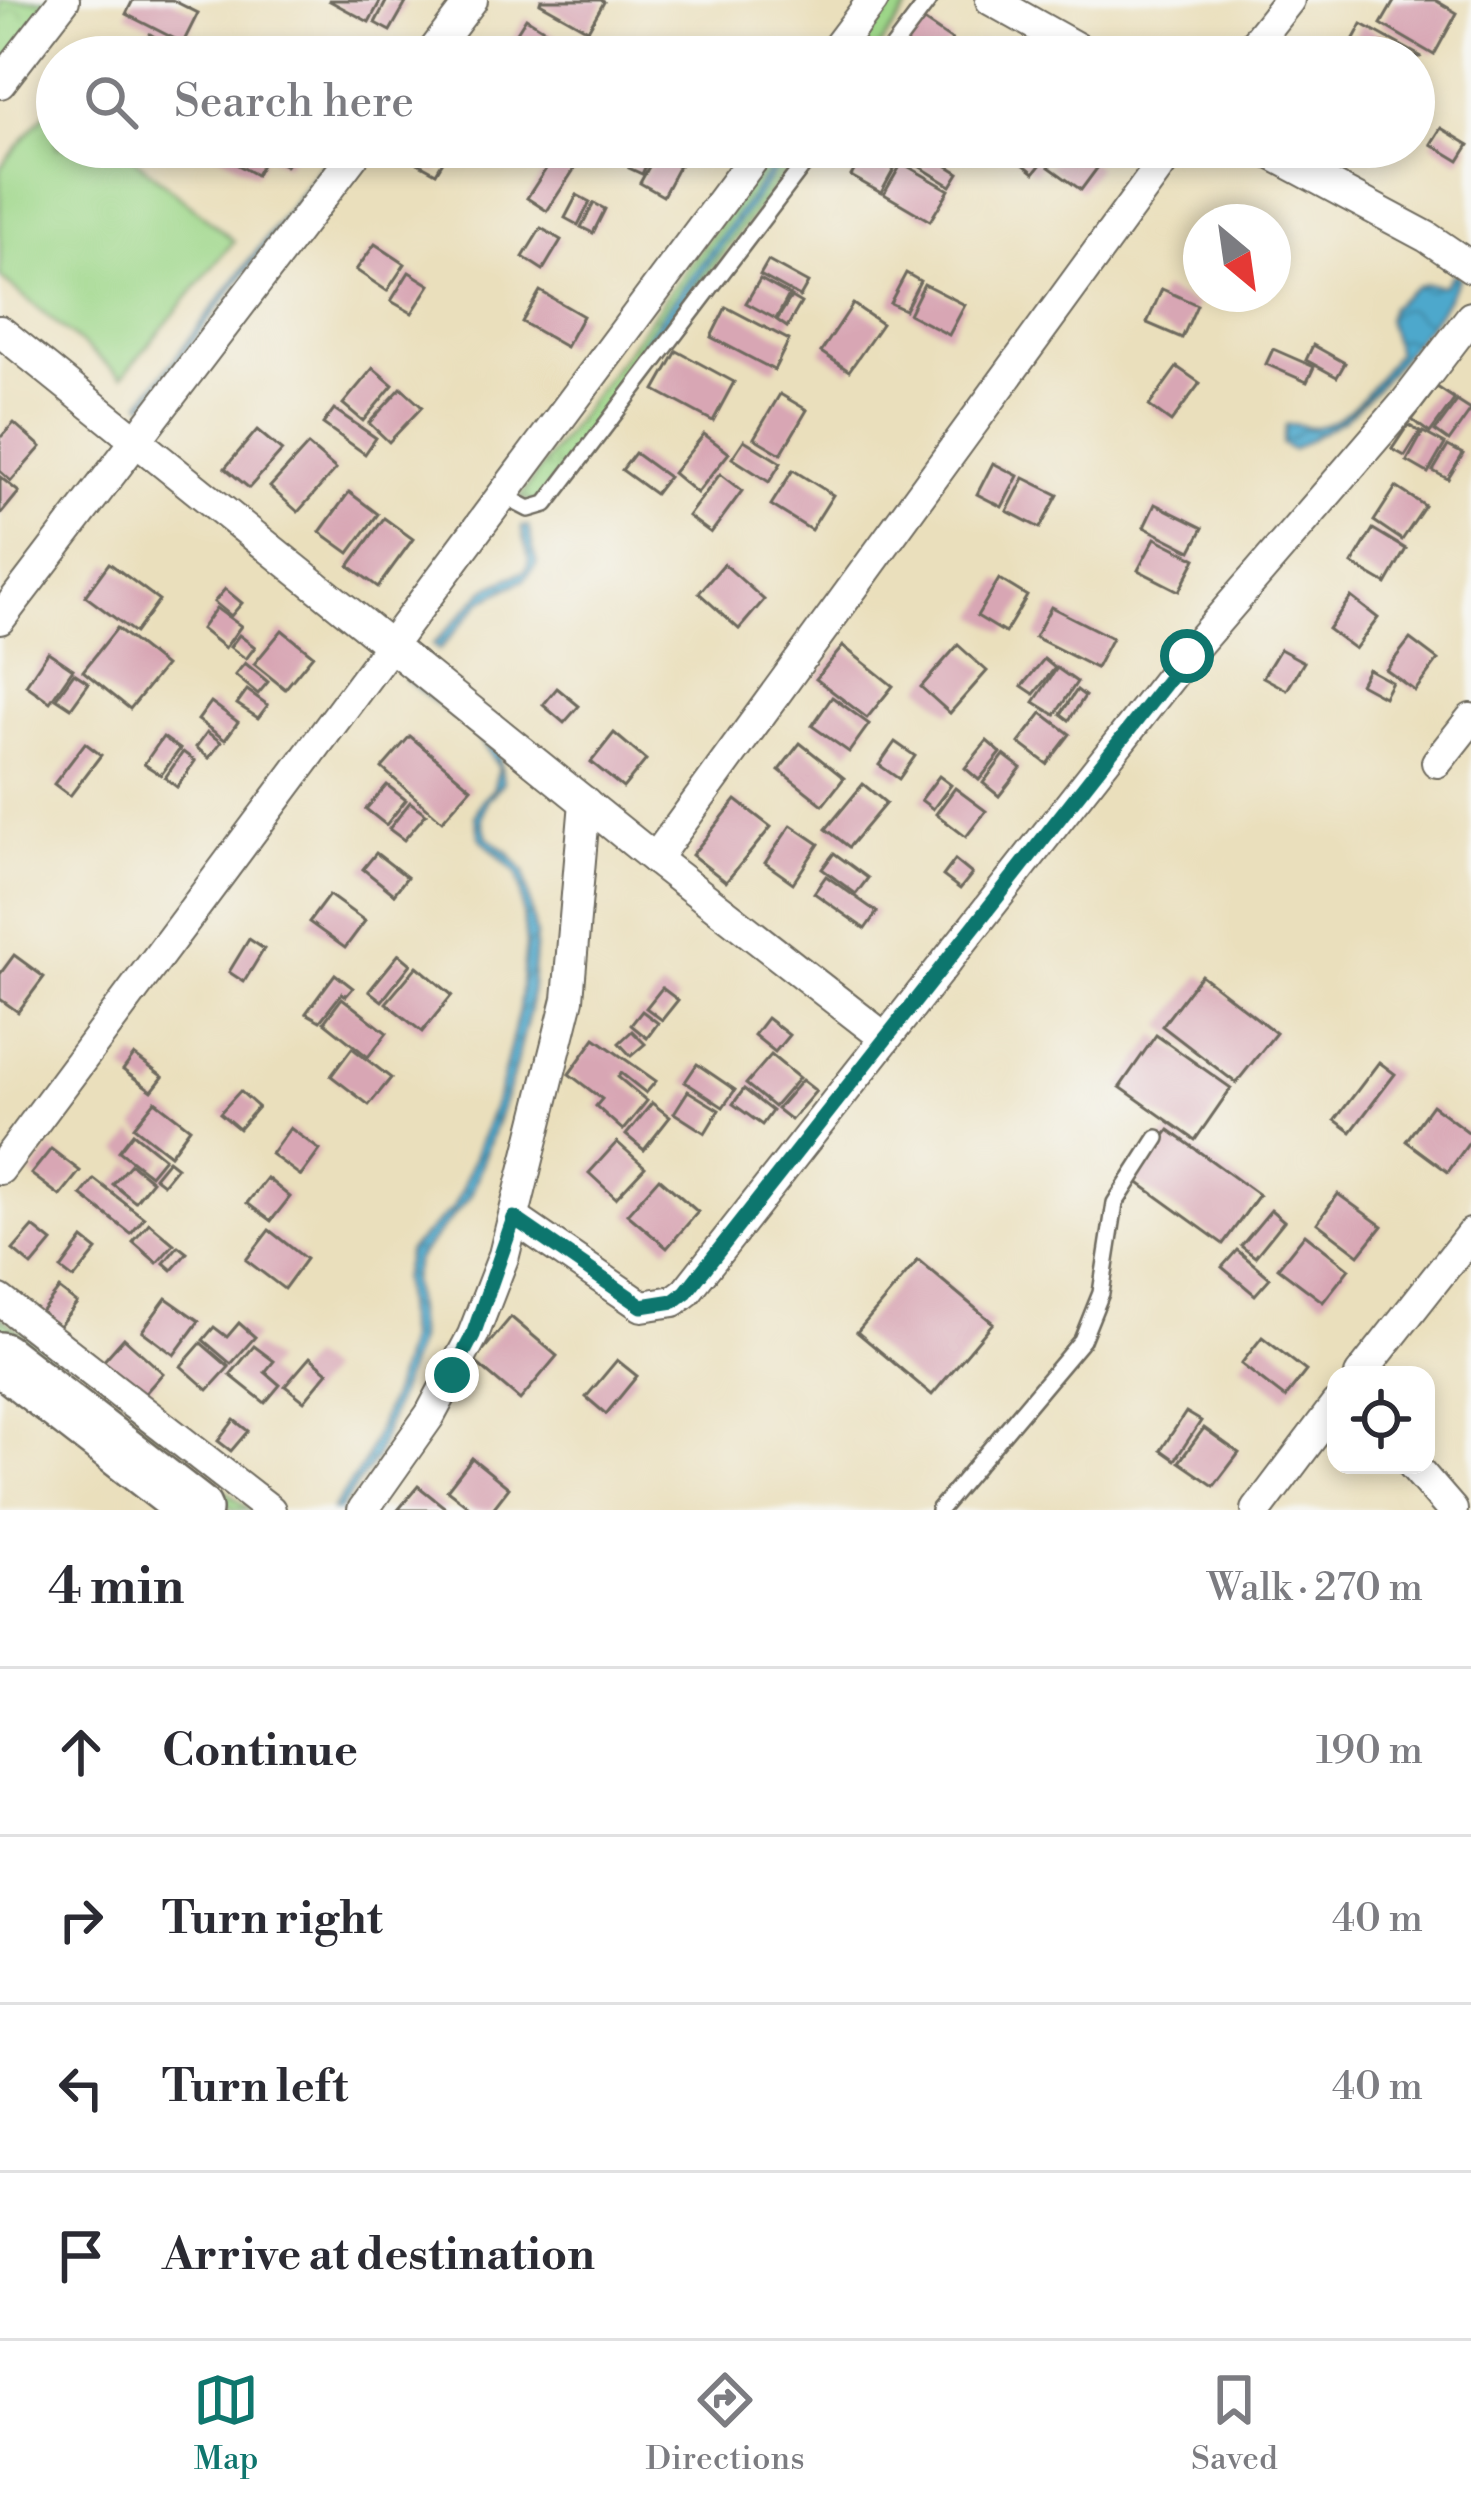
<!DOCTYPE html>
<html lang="en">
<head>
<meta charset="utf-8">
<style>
	:root { --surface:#fff; --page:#f2f2f3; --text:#2b2b33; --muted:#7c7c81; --line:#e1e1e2; --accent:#0f766e }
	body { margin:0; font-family:"Libre Bodoni",serif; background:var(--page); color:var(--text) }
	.controls { position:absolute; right:36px; bottom:36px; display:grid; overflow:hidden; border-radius:24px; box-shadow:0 6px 18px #0003 }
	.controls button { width:108px; height:108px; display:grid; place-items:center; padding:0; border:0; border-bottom:3px solid var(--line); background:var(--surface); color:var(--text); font:60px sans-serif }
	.compass { position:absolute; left:1183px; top:204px; width:108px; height:108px; border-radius:50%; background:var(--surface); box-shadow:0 6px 18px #0003; rotate:151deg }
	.stop { position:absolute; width:36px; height:36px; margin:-27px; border:9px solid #0f766e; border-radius:50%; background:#fff }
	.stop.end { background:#0f766e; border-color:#fff; box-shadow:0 3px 12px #0008 }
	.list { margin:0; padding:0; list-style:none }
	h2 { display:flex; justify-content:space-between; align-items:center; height:156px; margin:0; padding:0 48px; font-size:51px }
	h2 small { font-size:39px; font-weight:400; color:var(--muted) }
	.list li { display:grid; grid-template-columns:78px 1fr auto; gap:36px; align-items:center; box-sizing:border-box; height:168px; padding:0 48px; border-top:3px solid var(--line) }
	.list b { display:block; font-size:45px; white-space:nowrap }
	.list em { font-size:39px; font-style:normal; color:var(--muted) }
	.icon { flex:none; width:66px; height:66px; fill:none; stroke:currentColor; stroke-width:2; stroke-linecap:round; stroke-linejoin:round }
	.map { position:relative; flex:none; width:1471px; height:1510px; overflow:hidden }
	.search { position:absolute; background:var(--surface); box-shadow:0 6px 18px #0003; left:36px; right:36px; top:36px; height:132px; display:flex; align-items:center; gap:30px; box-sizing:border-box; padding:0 42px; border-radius:66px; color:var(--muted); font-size:45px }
	.sheet { height:828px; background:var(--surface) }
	nav { display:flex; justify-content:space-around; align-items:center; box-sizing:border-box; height:168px; border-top:3px solid var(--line); background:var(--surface); font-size:33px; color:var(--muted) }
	nav a { display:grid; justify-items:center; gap:6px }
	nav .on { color:var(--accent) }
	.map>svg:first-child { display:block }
</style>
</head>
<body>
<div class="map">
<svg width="1471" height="1510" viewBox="0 0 1471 1510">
	<defs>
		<pattern id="grass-tufts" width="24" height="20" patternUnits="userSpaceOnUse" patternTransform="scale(3)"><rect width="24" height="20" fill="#9ed789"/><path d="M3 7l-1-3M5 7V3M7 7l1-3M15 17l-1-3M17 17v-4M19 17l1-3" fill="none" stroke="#88b976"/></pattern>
		<pattern id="park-crowns" width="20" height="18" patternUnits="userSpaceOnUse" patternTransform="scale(3)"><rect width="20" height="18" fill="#9ed789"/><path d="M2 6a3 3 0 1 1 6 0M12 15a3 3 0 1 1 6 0" fill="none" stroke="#88b976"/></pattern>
		<pattern id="water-waves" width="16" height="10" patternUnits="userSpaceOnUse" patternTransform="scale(3)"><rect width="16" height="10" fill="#4ea8cc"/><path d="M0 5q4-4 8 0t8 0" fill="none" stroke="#4189a6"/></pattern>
	</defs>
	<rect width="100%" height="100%" fill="#f6f6f2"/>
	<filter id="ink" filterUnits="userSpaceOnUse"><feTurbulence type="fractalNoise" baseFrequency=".00833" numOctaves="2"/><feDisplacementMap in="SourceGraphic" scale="24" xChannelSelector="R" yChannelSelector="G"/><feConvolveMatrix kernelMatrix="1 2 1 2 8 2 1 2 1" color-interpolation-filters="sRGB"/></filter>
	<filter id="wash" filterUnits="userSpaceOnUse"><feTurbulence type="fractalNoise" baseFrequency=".004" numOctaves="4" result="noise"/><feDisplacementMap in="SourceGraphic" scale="48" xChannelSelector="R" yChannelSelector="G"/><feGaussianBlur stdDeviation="2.7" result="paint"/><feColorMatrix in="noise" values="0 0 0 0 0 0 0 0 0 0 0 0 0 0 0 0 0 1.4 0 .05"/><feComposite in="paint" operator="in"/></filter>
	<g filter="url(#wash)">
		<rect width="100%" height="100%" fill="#eadfbc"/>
		<!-- grass -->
		<g fill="url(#grass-tufts)" stroke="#64815a" stroke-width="3">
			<path d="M886,0H914L872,57H843Z"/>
			<path d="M776,147H804L541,498L536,503L519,498Z"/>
			<path d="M0,1316L250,1510H234L0,1329Z"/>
		</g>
		<!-- park -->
		<path fill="url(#park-crowns)" stroke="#64815a" stroke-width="3" d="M0,0H65L0,68Z"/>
		<!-- pitch -->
		<path fill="#9ed789" stroke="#64815a" stroke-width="3" d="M57,99V147H120L234,241L122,377L0,277V168Z"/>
		<!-- water -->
		<g fill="url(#water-waves)" stroke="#3c6a7c" stroke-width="3">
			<path d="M336,147H341L144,405L141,402Z"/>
			<path d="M787,147H793L669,319L647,345L642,342Z"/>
			<path d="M1454,273L1460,277L1440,311L1376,389L1345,419L1292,450L1282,444L1286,425C1298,422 1303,428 1315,427C1349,424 1378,378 1397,353L1387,319L1391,307L1415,287L1425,284L1444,286Z"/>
			<path d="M528,526L537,564L525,579L481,602L439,650L432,645L486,589L526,570C534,554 521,543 522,527Z"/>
			<path d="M410,675L499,753L503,782L487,801L482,818L487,837L508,852L524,872L536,936L530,1009L512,1079L471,1195L416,1260L412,1281L418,1340L375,1459L339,1510H332L364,1463L393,1391L407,1340L402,1279L408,1251L453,1208L461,1191L500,1090L519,1009L526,945L521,892L517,874L480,838L475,816L482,800L493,789L499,768L476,734L406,680Z"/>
		</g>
		<g id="blocks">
			<!-- building -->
			<g fill="#d8a6b4">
				<path d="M133,0H172L198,13L183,43L126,14Z"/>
				<path d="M328,0H381L369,22Z"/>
				<path d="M387,0L406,3L390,31L375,23Z"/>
				<path d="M541,0H601L604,2L588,30L540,3Z"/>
				<path d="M1395,0H1435L1457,13L1434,55L1381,24Z"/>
				<path d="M918,17L952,40L940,57H891Z"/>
				<path d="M526,18L559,39L548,57H521L507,48Z"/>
				<path d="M1362,24L1422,57H1357L1347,51Z"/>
				<path d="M150,34L187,57H165L144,44Z"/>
				<path d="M980,41L997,54L995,57H970Z"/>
				<path d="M1441,128L1469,145L1459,161L1431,144Z"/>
				<path d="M206,147H239L264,161L256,175Z"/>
				<path d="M254,147H298L286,166Z"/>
				<path d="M409,147H425L445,158L436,173L405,156Z"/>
				<path d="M868,147H876L899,160L881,193L851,176Z"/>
				<path d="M910,147H918L959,173L951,186L904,157Z"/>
				<path d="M1018,147H1041L1050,153L1034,173L1012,155Z"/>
				<path d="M1063,147H1071L1098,167L1081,190L1049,167Z"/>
				<path d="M638,149L651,154L642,174L629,168Z"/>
				<path d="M656,154L679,166L663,196L640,183Z"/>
				<path d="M555,155L575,168L547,211L527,198Z"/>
				<path d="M902,163L949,190L930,221L884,194Z"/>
				<path d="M577,195L590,202L578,225L565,218Z"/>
				<path d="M594,203L605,209L593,233L581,227Z"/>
				<path d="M541,228L561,240L543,270L523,257Z"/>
				<path d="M375,244L405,264L387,291L356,270Z"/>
				<path d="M768,261L808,283L800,297L760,275Z"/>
				<path d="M409,272L430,285L412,313L391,301Z"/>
				<path d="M906,273L920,281L905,310L890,303Z"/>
				<path d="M760,279L789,295L776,319L746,303Z"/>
				<path d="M924,284L965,305L949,335L909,314Z"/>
				<path d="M1162,289L1197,305L1182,338L1147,323Z"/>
				<path d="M540,291L583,316L566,347L522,322Z"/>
				<path d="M791,297L801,303L787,327L777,320Z"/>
				<path d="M853,304L882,324L849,371L821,352Z"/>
				<path d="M726,307L789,340L774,370L711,337Z"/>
				<path d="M1313,345L1345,363L1337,377L1306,360Z"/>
				<path d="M1273,349L1314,367L1307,382L1266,364Z"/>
				<path d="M677,351L734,382L713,421L655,390Z"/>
				<path d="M1177,367L1200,383L1171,422L1149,406Z"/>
				<path d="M373,368L393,385L363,421L343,404Z"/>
				<path d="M1437,387L1455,399L1430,433L1412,420Z"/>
				<path d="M401,388L422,407L389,442L369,423Z"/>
				<path d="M780,394L807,410L781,454L754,438Z"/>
				<path d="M1457,401L1471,410L1449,441L1435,431Z"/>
				<path d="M334,409L376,438L365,454L323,424Z"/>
				<path d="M14,423L41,447L11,481L0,471V438Z"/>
				<path d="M1408,425L1420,432L1405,456L1392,449Z"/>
				<path d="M257,430L282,451L249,488L225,468Z"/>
				<path d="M1423,432L1445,444L1428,473L1407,461Z"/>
				<path d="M704,434L729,453L697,493L673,473Z"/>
				<path d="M744,440L781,463L769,482L732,458Z"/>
				<path d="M308,445L336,469L298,512L270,487Z"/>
				<path d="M1448,446L1463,454L1448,479L1433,471Z"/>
				<path d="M635,453L668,477L655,494L622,470Z"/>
				<path d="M993,463L1018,476L1002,507L977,494Z"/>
				<path d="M793,470L833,495L811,530L771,505Z"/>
				<path d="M720,474L742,491L711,533L688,516Z"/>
				<path d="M0,477L19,492L0,515Z"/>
				<path d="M1024,478L1058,495L1040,528L1007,511Z"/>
				<path d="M1396,487L1425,506L1402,540L1374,521Z"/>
				<path d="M349,492L378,514L349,553L320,532Z"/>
				<path d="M1155,504L1203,528L1191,551L1144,527Z"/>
				<path d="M384,518L413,539L378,587L349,566Z"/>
				<path d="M1373,529L1406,549L1386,584L1352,564Z"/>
				<path d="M1155,538L1196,559L1179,591L1138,570Z"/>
				<path d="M109,563L159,600L135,633L85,596Z"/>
				<path d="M724,564L764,600L739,629L699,593Z"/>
				<path d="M999,579L1027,596L1005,633L977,616Z"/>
				<path d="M225,589L242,603L231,616L214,602Z"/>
				<path d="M1351,597L1378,618L1355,649L1328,629Z"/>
				<path d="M1051,607L1112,638L1096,668L1035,637Z"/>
				<path d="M216,608L241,626L225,648L201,629Z"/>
				<path d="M117,628L165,666L130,709L83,671Z"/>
				<path d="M282,630L313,655L285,689L254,664Z"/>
				<path d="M239,635L255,647L246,659L230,647Z"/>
				<path d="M1410,639L1438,660L1415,691L1386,670Z"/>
				<path d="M958,645L987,671L950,713L921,687Z"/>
				<path d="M843,646L893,686L867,718L816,679Z"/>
				<path d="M1280,649L1304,662L1287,690L1263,677Z"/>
				<path d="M48,652L73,669L50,702L26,685Z"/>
				<path d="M1044,659L1055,668L1034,694L1022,686Z"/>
				<path d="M245,663L268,682L258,694L235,675Z"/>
				<path d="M1057,668L1077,682L1055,715L1034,702Z"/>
				<path d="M1368,669L1392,682L1384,697L1360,684Z"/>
				<path d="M74,673L89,683L71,708L56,698Z"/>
				<path d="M557,688L579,706L564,723L543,705Z"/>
				<path d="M247,690L268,705L258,718L237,704Z"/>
				<path d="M1077,690L1085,696L1069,720L1061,714Z"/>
				<path d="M832,697L869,724L849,752L812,726Z"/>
				<path d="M211,702L238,722L225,740L198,720Z"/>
				<path d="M1042,713L1070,734L1047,764L1019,743Z"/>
				<path d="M207,732L221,742L209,758L196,747Z"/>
				<path d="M614,733L646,760L623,788L591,762Z"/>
				<path d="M410,736L471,788L442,821L382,768Z"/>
				<path d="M163,737L180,749L161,775L144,764Z"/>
				<path d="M987,741L1001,753L979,780L965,768Z"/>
				<path d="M895,742L915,756L899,779L879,765Z"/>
				<path d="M85,743L101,755L70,796L54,784Z"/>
				<path d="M800,743L844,778L823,805L779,770Z"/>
				<path d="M183,752L195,761L177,787L165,778Z"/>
				<path d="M1004,755L1021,768L999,796L983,783Z"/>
				<path d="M939,776L951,785L933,809L921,800Z"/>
				<path d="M863,784L886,803L849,847L826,829Z"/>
				<path d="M387,785L406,800L386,825L366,809Z"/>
				<path d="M955,788L986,811L966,837L936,814Z"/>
				<path d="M736,800L771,827L726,882L692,855Z"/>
				<path d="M410,802L426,814L404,840L389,829Z"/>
				<path d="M791,825L819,844L793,883L765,863Z"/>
				<path d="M376,853L407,877L394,894L363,869Z"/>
				<path d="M834,853L868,878L856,894L822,869Z"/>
				<path d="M955,860L972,874L960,889L943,876Z"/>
				<path d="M826,876L877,912L865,929L814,893Z"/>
				<path d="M329,895L365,921L345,948L309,922Z"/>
				<path d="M249,939L264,949L244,982L229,972Z"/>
				<path d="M399,954L411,964L382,1001L369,991Z"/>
				<path d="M14,955L44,977L18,1012L0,999V974Z"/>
				<path d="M417,966L452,995L422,1032L386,1003Z"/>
				<path d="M335,974L353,988L346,996L342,993L320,1021L306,1013Z"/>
				<path d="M1201,975L1276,1033L1236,1083L1162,1026Z"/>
				<path d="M662,988L678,1000L662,1020L646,1008Z"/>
				<path d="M342,998L387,1033L368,1057L324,1022Z"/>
				<path d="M642,1011L658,1023L647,1038L631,1025Z"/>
				<path d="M767,1018L789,1035L775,1052L754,1035Z"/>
				<path d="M632,1031L645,1044L631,1056L619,1043Z"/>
				<path d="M1156,1035L1231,1088L1195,1140L1120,1087Z"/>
				<path d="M595,1038L656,1081L646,1093L621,1073L618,1077L647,1101L623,1130L596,1106L602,1099L569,1074Z"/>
				<path d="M352,1048L391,1078L369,1105L331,1076Z"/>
				<path d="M134,1055L163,1077L152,1091L123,1070Z"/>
				<path d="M771,1055L799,1078L774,1107L746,1084Z"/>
				<path d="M1379,1062L1395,1074L1351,1132L1335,1120Z"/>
				<path d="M697,1064L735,1090L723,1107L685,1082Z"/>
				<path d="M802,1080L816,1091L791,1120L777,1109Z"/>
				<path d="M744,1089L772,1111L762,1125L733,1104Z"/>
				<path d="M240,1091L258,1107L239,1129L220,1113Z"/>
				<path d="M688,1091L719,1110L705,1133L674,1113Z"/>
				<path d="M155,1101L190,1128L170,1155L134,1127Z"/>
				<path d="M652,1103L670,1117L644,1150L626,1135Z"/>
				<path d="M1432,1105L1471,1134V1140L1448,1172L1406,1141Z"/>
				<path d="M290,1128L320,1150L301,1176L271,1154Z"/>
				<path d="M1169,1130L1259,1195L1223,1244L1133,1179Z"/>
				<path d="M133,1133L164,1158L150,1175L119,1151Z"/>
				<path d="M617,1142L645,1167L616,1198L589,1173Z"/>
				<path d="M51,1149L80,1171L60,1196L31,1174Z"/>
				<path d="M168,1160L177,1167L163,1184L154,1177Z"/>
				<path d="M131,1164L152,1181L135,1202L113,1184Z"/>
				<path d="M267,1178L290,1197L271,1221L247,1203Z"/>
				<path d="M659,1178L698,1212L667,1248L627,1214Z"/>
				<path d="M94,1179L144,1218L131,1234L81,1195Z"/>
				<path d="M1338,1194L1382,1226L1359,1255L1317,1223Z"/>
				<path d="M1271,1210L1284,1221L1255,1257L1241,1246Z"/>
				<path d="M149,1223L174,1244L157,1263L133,1242Z"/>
				<path d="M33,1227L52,1242L32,1266L13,1250Z"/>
				<path d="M269,1230L306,1259L284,1289L246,1260Z"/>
				<path d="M1305,1234L1349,1269L1323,1302L1278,1268Z"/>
				<path d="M83,1239L97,1250L74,1279L61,1269Z"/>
				<path d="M178,1246L187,1253L172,1270L164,1263Z"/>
				<path d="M1237,1250L1270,1278L1255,1295L1222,1267Z"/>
				<path d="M918,1260L993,1323L932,1395L857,1332Z"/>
				<path d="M59,1289L77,1303L59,1326L41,1312Z"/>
				<path d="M166,1298L199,1321L174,1355L142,1331Z"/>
				<path d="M511,1317L557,1356L520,1400L474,1361Z"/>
				<path d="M239,1323L255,1337L231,1364L203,1340L214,1327L227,1337Z"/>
				<path d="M1262,1337L1306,1371L1285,1398L1241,1364Z"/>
				<path d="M124,1338L163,1373L140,1399L101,1364Z"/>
				<path d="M201,1343L229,1367L208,1390L181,1366Z"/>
				<path d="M254,1346L274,1361L265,1372L280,1385L265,1403L230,1375Z"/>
				<path d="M310,1357L328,1372L304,1401L285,1386Z"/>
				<path d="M617,1360L637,1376L606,1414L586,1397Z"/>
				<path d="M1186,1412L1201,1421L1175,1460L1161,1450Z"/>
				<path d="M234,1420L248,1431L231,1451L218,1441Z"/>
				<path d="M1204,1428L1239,1453L1214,1486L1179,1462Z"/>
				<path d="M472,1458L509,1488L492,1510H473L447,1490Z"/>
				<path d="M418,1486L448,1510H398Z"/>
			</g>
		</g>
	</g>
	<g filter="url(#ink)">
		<use href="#blocks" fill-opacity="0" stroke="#6e6a5e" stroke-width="3"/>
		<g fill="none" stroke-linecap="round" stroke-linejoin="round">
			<defs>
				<g id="service">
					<path d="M886,57L929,0"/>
					<path d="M502,495L529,509L546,504L817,147"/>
					<path d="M939,1510L1082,1340L1101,1293L1115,1203L1157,1138"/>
				</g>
				<g id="minor">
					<path d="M991,0L1093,57"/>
					<path d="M429,57L472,0"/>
					<path d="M830,57L873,0"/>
					<path d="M1244,57L1289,0"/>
					<path d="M0,83L64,0"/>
					<path d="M1259,147L1427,237L1471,267"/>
					<path d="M0,331L655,859L885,1038"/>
					<path d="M0,619L360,147"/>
					<path d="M1437,762L1471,719"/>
					<path d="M655,859L1174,147"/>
					<path d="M0,1169L762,147"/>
					<path d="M514,1218L642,1306L674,1301L686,1292L1187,656L1405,403L1471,317"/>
					<path d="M0,1300L270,1510"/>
					<path d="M1360,1375L1471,1234"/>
					<path d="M1413,1465L1452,1510"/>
					<path d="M363,1510L430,1415L473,1335L504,1255L568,999L585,802"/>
					<path d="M1257,1510L1336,1405"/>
				</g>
				<path id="trunk" d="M0,1358L196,1510"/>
			</defs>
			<!-- service casing -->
			<use href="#service" stroke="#6e6a5e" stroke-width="20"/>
			<!-- minor casing -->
			<use href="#minor" stroke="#6e6a5e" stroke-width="34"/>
			<!-- trunk casing -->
			<use href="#trunk" stroke="#6e6a5e" stroke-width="56"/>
			<!-- service -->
			<use href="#service" stroke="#fff" stroke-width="15"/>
			<!-- minor -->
			<use href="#minor" stroke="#fff" stroke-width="30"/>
			<!-- trunk -->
			<use href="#trunk" stroke="#fff" stroke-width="51"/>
		</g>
	</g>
	<g fill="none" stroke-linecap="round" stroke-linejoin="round" filter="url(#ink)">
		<!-- route -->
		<path stroke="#0f766e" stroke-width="15" d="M452,1375L473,1335L514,1218L642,1306L674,1301L686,1292L1187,656"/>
	</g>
</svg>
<div class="controls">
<button><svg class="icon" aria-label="locate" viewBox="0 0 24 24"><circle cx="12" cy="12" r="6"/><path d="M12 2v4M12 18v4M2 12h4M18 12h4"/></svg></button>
</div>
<svg class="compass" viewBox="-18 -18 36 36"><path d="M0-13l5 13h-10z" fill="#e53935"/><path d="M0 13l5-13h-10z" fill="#7c7c81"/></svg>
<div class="stop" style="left:1187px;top:656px"></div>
<div class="stop end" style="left:452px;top:1375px"></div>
<div class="search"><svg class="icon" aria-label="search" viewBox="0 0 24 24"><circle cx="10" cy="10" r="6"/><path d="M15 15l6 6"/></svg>Search here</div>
</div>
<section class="sheet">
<h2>4 min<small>Walk · 270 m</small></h2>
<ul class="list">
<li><svg class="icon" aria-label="ahead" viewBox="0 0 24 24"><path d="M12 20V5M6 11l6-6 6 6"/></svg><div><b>Continue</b></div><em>190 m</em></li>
<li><svg class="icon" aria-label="right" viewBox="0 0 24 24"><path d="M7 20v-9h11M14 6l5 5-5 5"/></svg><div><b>Turn right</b></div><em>40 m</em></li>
<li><svg class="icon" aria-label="left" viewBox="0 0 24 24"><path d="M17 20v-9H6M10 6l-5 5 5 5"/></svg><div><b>Turn left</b></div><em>40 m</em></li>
<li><svg class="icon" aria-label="arrive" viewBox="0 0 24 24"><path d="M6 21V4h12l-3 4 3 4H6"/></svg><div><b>Arrive at destination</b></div></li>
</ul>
</section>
<nav>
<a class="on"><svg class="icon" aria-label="map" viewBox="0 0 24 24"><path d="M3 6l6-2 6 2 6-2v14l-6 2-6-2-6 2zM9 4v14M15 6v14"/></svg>Map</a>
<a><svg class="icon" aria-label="directions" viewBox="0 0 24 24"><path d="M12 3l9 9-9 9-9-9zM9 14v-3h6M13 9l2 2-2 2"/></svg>Directions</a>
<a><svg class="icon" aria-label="saved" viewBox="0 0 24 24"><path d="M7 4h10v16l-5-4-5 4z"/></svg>Saved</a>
</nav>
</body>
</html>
